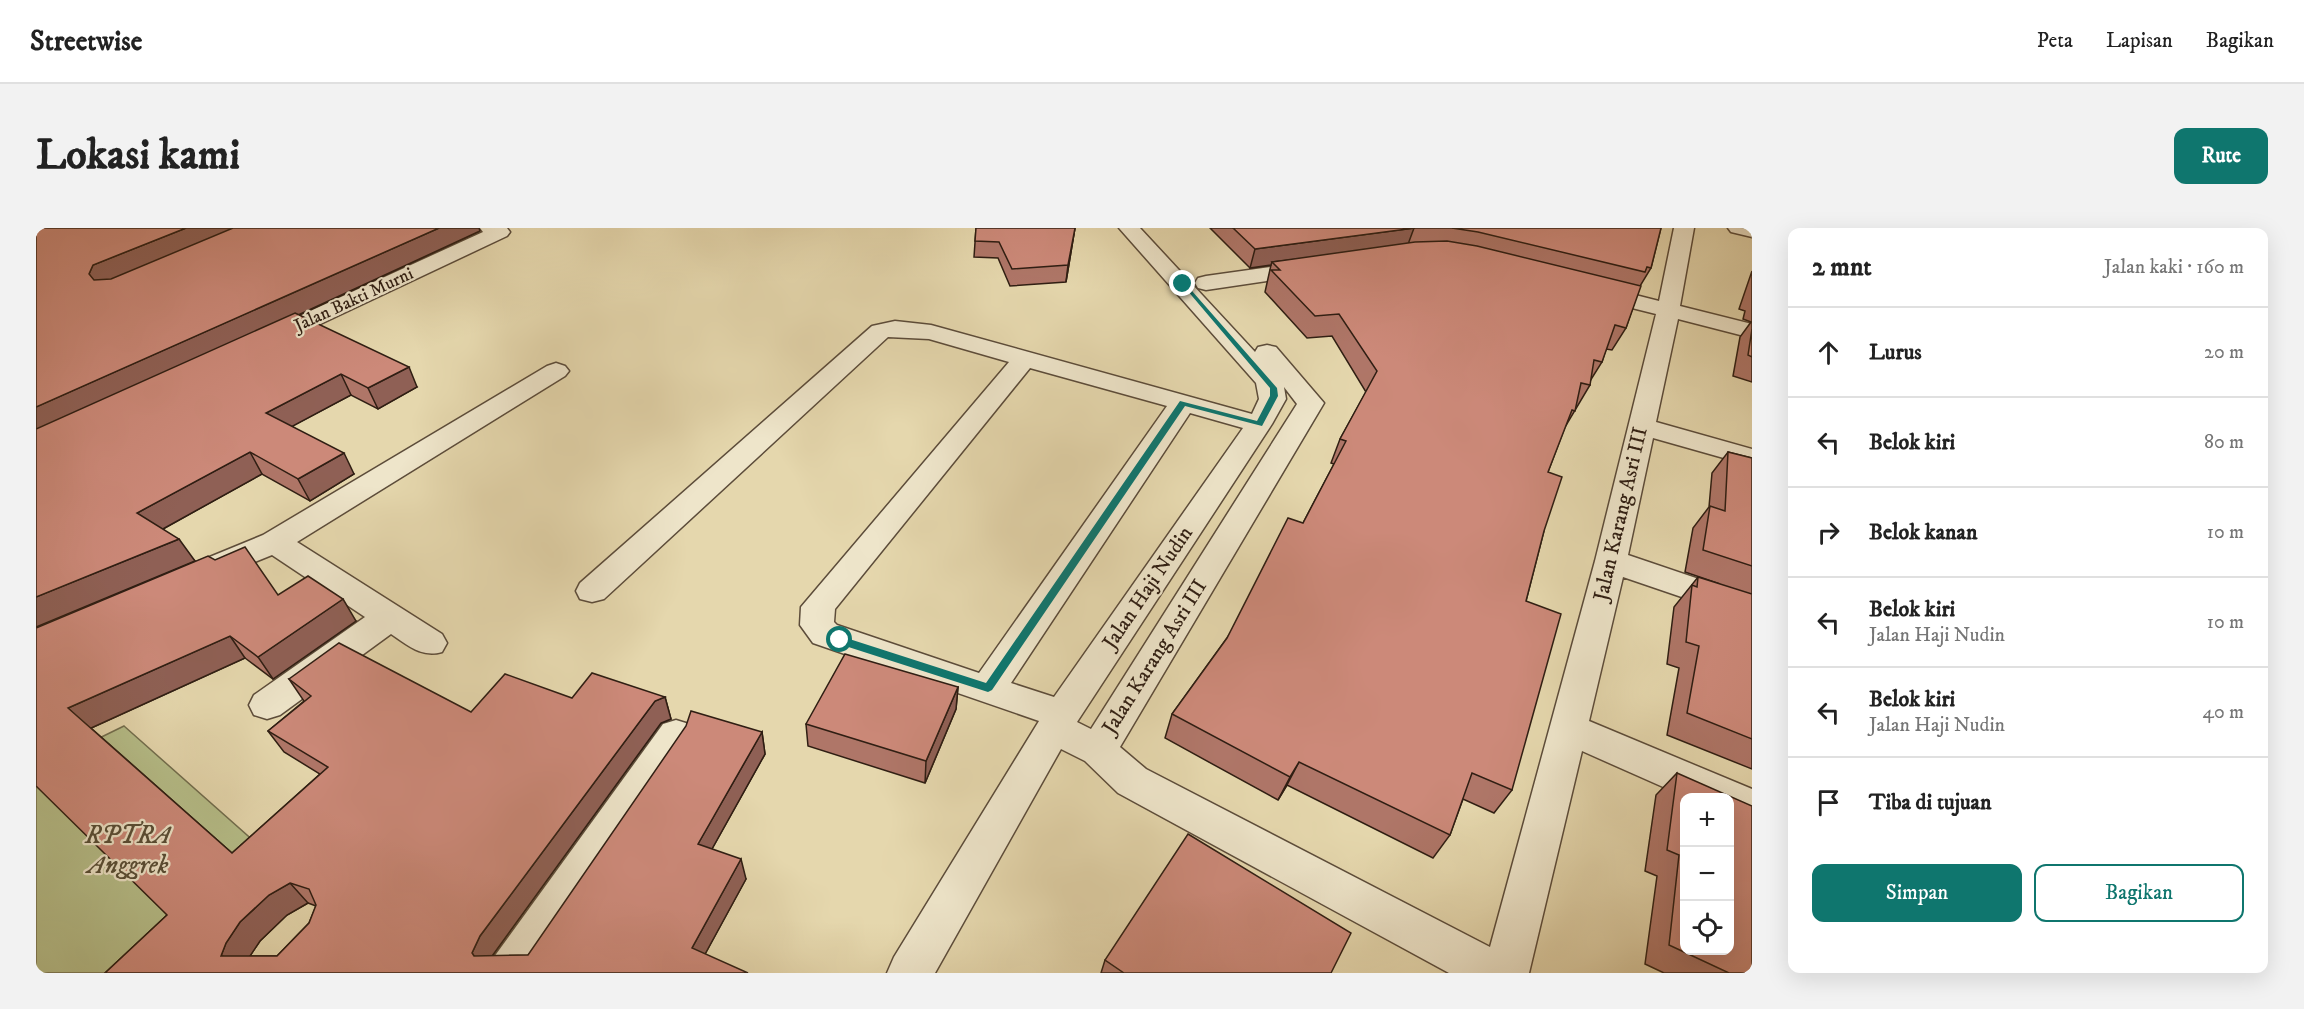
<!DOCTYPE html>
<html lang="id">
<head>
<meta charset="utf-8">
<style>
	:root { --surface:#fff; --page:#f2f2f2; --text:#222; --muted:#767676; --line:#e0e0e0; --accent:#0f766e }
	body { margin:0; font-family:"IM FELL DW Pica",serif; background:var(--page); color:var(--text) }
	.controls { position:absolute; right:18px; bottom:18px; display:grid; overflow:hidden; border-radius:12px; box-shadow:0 6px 24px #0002 }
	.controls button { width:54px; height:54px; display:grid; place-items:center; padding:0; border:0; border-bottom:2px solid var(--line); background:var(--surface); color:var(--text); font:30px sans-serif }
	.stop { position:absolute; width:18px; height:18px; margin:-14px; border:4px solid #0f766e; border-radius:50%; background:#fff }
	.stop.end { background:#0f766e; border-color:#fff; box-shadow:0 2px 6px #0008 }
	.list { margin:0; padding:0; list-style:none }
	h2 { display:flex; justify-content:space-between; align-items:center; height:78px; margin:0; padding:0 24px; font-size:26px }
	h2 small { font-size:20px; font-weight:400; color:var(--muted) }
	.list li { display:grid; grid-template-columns:39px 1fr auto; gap:18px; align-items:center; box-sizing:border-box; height:90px; padding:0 24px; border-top:2px solid var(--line) }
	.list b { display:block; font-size:22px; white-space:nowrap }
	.list p { margin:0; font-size:20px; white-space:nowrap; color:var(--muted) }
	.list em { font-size:20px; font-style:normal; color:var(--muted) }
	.actions { display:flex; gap:12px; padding:18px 24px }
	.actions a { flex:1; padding:14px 0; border:2px solid var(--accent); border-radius:12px; text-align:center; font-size:21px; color:var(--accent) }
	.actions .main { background:var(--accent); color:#fff }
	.icon { flex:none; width:33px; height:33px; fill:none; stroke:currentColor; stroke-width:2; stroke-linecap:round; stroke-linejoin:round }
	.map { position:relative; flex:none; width:1716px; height:745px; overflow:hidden; border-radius:12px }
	header { display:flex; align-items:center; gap:36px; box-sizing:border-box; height:84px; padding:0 30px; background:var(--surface); border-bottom:2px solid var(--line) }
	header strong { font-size:28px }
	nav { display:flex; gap:33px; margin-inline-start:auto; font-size:21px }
	.intro { display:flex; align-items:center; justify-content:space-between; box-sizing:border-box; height:144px; padding:0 36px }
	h1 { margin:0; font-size:42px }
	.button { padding:15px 27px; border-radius:12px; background:var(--accent); color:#fff; font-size:21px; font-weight:700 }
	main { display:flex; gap:36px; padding:0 36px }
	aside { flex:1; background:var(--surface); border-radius:12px; box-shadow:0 6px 24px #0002 }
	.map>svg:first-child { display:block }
</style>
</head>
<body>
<header>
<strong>Streetwise</strong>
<nav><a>Peta</a><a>Lapisan</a><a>Bagikan</a></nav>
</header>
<div class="intro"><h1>Lokasi kami</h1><a class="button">Rute</a></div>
<main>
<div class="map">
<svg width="1716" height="745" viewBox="0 0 1716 745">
	<rect width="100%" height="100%" fill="#e5d7ad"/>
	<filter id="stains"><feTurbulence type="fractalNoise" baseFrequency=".00333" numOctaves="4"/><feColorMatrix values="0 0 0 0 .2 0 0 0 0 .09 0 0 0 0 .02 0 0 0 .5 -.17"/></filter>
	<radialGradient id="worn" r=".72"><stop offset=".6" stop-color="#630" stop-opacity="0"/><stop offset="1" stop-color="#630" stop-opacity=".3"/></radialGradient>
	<!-- green -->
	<path fill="#b6be89" stroke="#726e4e" stroke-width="1.5" d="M88,498L229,623L91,745H0V541Z"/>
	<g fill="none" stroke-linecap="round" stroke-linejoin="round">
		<defs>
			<g id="minor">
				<path d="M444,0H471L474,4L471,8L242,116L233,118L224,116L221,111L224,106L447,4Z"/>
				<path d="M1083,0H1104L1219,124L1222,119L1231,117L1240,119L1288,175L1084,519L1110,541L1454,719L1559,333L1620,86L1548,68L1545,63L1548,58L1556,56L1623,73L1638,0H1658L1644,78L1716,96V110L1642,91L1620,194L1716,221V238L1617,210L1592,327L1716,369V393L1587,349L1553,493L1716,561V596L1694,587V570H1652L1546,523L1493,745H1413L1082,565L1049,533L1025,521L899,745H851L858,729L1003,493L777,415L764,397L765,379L973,134L893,111L852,109L568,371L556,374L544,371L540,363L544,355L836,98L859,93L895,97L1216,186L1223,171L1220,155ZM994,140L1131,178L943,445L801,397L798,394L799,381ZM1248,159L1261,176L1055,501L1041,494L1236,196L1250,171ZM1154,185L1207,200L1018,469L975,455Z"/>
				<path d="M1692,0H1716V9L1695,4Z"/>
				<path d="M1276,33L1284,35L1287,40L1284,45L1170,62L1162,60L1159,55L1162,50L1170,48Z"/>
				<path d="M520,135L529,138L533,143L529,148L261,314L406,406L411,415L406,424C385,430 372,417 355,406L244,487L231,491L218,487L213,477L218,467L329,389L236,327L170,354L159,351L154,343L159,335L227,307L511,138Z"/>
				<path d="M640,492L653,496L659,507L653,518L501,745H451L458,729L627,496Z"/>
			</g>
		</defs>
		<!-- minor casing -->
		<use href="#minor" stroke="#5c4c3a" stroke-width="3"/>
		<!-- minor -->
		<use href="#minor" fill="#eee5ca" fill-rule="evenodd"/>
	</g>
	<!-- wall -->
	<g fill="#af7668" stroke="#2f1e13" stroke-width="1.5" fill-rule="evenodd">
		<path d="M0,0L444,3L263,87L381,159L342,181L315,167L256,198L318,246L274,273L226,246L127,301L159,333L0,399Z"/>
		<path d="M940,0H1039L1030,54L974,58L962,30L938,29Z"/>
		<path d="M1174,0H1625L1615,40L1604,58L1590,100L1576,122L1570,121L1566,134L1554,153V157L1529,199L1512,244L1508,303L1490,373L1476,562L1458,585L1427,571L1414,607L1397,630L1251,557L1242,572L1129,510L1136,486L1191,410L1267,295L1298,236L1295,235L1304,211L1330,164L1296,108L1271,110L1229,64L1235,37L1214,40Z"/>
		<path d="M1716,43V154L1697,148L1704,109L1715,94L1707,91L1709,83L1703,81Z"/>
		<path d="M1692,224L1716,230V541L1631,507L1643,440L1631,436L1638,379L1662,349L1684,356L1649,344L1657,300L1673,279L1676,245Z"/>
		<path d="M242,367L320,393L237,451L209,430L55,500L196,625L284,546L248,524L232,503L268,473L253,451L435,484L536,470L629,469L635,491L625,495L456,728L492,727L726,504L729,526L676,621L710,651L669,726L69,745L131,687L0,400ZM272,675L280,678L273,695L241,728H214L224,713L251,687Z"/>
		<path d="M922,459L920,481L889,555L772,518L770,496Z"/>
		<path d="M1641,545L1716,745H1628L1609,736L1621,648L1609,643L1620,567Z"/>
		<path d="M1069,732L1295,745H1065Z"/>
	</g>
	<!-- shaded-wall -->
	<g fill="#8f6055" stroke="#2f1e13" stroke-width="1.5">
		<path d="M150,0H205L65,65L53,46L57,37Z"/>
		<path d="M403,0H443L444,3L0,208V179Z"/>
		<path d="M1039,0L1030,54L1032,37Z"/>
		<path d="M1378,0L1371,19L1236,34L1235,37L1214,40L1219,21Z"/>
		<path d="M373,139L381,159L342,181L332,160Z"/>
		<path d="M305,146L315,167L242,206L230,185Z"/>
		<path d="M214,224L226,246L116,307L101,285Z"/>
		<path d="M308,225L318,246L274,273L262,251Z"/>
		<path d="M143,311L159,333L0,399V369Z"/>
		<path d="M307,371L320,393L237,451L222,429Z"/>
		<path d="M194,408L209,430L53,501L32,480Z"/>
		<path d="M922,459L920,481L889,555L890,533Z"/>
		<path d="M629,469L635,491L625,495L456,728L449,744L436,725L444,708L619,473Z"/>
		<path d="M726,504L729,526L667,637L662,616Z"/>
		<path d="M1263,534L1251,557L1242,572L1254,549Z"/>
		<path d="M705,631L710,651L662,739L656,720Z"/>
		<path d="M254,655L272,675L251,687L224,713L210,734L185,728L190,715L204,694L233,667Z"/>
	</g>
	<!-- building -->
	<g fill="#cc8979" stroke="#2f1e13" stroke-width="1.5" fill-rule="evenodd">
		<path d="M5,0H150L57,37L53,46L58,52L75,51L197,0H403L0,179V2Z"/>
		<path d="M940,0H1039L1032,37L976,41L963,14L939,13Z"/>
		<path d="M1197,0H1379L1219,21Z"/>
		<path d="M1416,0H1625L1615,40L1611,39L1609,44L1442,4Z"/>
		<path d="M1411,13L1441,18L1605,58L1590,100L1579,97L1566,134L1558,132L1554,157L1545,155L1539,183L1536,182L1512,244L1526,249L1508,303L1490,373L1525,386L1476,562L1436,545L1414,607L1263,534L1254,549L1136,486L1191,410L1252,290L1267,295L1310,213L1304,211L1341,143L1303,86L1279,88L1235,42H1244L1236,34L1379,14Z"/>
		<path d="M259,85L373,139L332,160L305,146L230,185L308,225L262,251L214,224L101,285L143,311L0,369V201Z"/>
		<path d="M1716,101V129L1712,127Z"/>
		<path d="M1692,224L1716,230V338L1667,322L1674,278L1689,283Z"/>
		<path d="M209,319L242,367L272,348L307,371L222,429L194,408L32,480L196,625L292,539L232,503L275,468L253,451L303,415L435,484L469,446L536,470L556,445L629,469L619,473L444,708L436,725L438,728L492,727L650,498L655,483L726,504L662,616L705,631L656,720L712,745H69L131,687L0,558V400L172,328L179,332ZM254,655L273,661L280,677L273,695L241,728H185L190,715L204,694L233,667Z"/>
		<path d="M1662,349L1716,366V511L1651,485L1663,418L1650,414L1656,357L1661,359Z"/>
		<path d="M809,426L922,459L890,533L770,496Z"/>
		<path d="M1641,545L1716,578V745H1693L1633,717L1643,627L1631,622ZM1648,570H1694V723H1648Z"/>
		<path d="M1152,606L1315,705L1295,745H1088L1069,732Z"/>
	</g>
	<!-- route -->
	<path fill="#0f766e" d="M1145,55H1149L1241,160L1242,168L1226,198L1149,178L956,462L952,464L800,415V410L804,408L950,455L1144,173L1221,193L1234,168V160Z"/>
	<g text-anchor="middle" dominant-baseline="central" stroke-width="4.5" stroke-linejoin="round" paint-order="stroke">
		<!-- far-street labels -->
		<g font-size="18" fill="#2f1e13" stroke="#eee5ca">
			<text transform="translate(318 72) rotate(-25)">Jalan Bakti Murni</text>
		</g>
		<!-- street labels -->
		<g font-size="21" fill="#2f1e13" stroke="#eee5ca">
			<text transform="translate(1585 286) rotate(-77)">Jalan Karang Asri III</text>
			<text transform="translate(1112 360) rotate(-56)">Jalan Haji Nudin</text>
			<text transform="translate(1119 429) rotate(-58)">Jalan Karang Asri III</text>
		</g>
		<!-- near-park labels -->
		<g font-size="26" font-style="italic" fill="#584e36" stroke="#eee5ca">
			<text x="92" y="607">RPTRA<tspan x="92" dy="30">Anggrek</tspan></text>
		</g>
	</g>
	<rect width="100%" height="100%" filter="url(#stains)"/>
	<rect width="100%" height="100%" fill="url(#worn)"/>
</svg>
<div class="controls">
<button>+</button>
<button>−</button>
<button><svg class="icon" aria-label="locate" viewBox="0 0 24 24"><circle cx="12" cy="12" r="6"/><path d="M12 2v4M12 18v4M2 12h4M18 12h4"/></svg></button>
</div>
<div class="stop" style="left:804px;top:412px"></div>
<div class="stop end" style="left:1147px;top:56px"></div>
</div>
<aside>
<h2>2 mnt<small>Jalan kaki · 160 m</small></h2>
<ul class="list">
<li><svg class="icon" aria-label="ahead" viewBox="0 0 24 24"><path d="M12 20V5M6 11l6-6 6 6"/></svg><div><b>Lurus</b></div><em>20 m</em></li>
<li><svg class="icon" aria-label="left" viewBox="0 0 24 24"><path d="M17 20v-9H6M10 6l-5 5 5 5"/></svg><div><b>Belok kiri</b></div><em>80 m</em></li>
<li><svg class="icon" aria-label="right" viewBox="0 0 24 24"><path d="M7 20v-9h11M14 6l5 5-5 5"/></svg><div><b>Belok kanan</b></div><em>10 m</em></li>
<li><svg class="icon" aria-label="left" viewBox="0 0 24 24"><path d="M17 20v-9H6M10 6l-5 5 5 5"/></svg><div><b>Belok kiri</b><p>Jalan Haji Nudin</p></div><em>10 m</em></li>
<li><svg class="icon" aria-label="left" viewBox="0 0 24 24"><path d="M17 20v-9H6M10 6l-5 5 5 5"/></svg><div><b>Belok kiri</b><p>Jalan Haji Nudin</p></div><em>40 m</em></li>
<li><svg class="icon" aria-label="arrive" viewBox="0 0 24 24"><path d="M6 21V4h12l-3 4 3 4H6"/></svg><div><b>Tiba di tujuan</b></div></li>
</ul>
<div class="actions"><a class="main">Simpan</a><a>Bagikan</a></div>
</aside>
</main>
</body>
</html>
